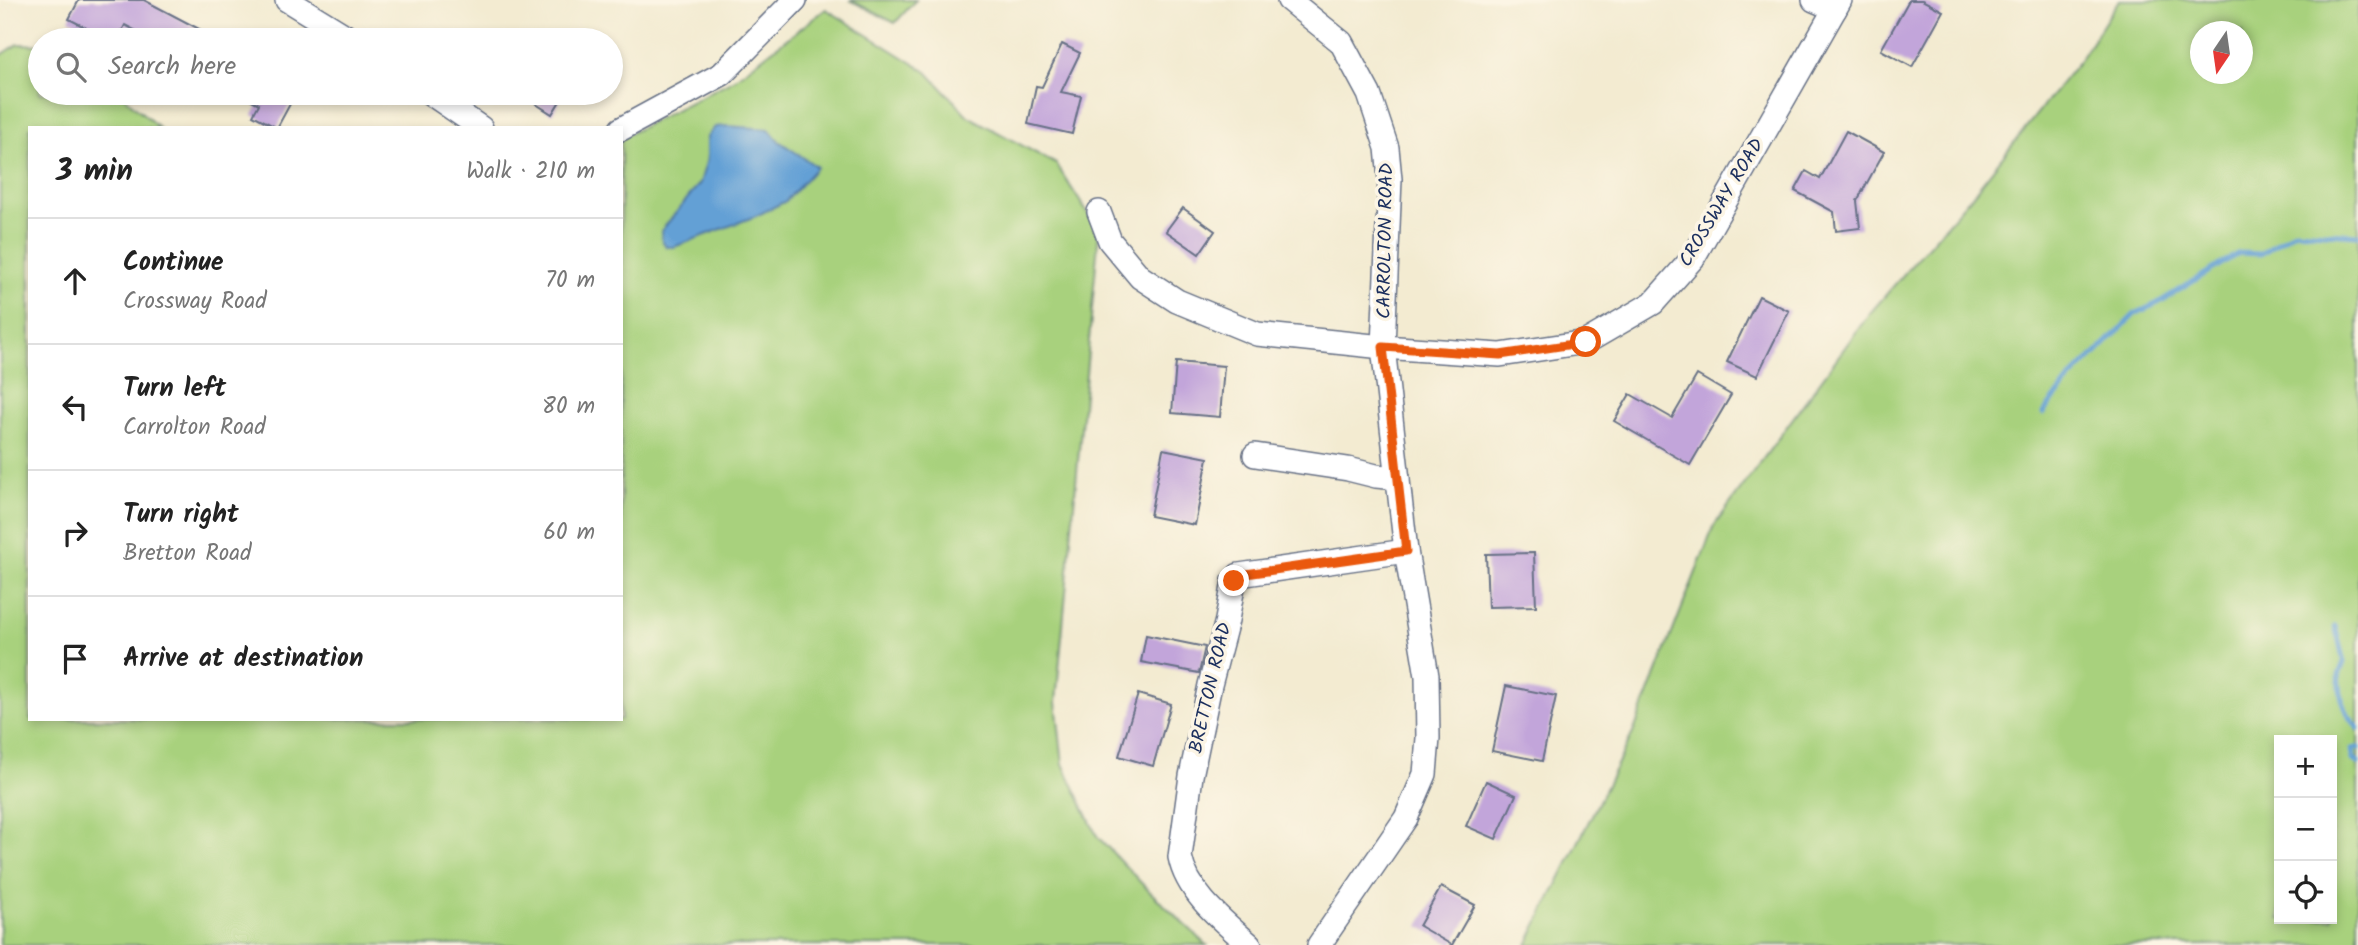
<!DOCTYPE html>
<html lang="en">
<head>
<meta charset="utf-8">
<style>
	:root { --surface:#fff; --page:#f6f6f6; --text:#222; --muted:#767676; --line:#e0e0e0 }
	body { margin:0; font-family:Kalam,sans-serif; background:var(--page); color:var(--text) }
	.controls { position:absolute; right:21px; bottom:21px; display:grid; overflow:hidden; border-radius:0px; box-shadow:0 4px 10px #0003 }
	.controls button { width:63px; height:63px; display:grid; place-items:center; padding:0; border:0; border-bottom:2px solid var(--line); background:var(--surface); color:var(--text); font:35px sans-serif }
	.compass { position:absolute; left:2190px; top:21px; width:63px; height:63px; border-radius:50%; background:var(--surface); box-shadow:0 4px 10px #0003; rotate:193deg }
	.stop { position:absolute; width:21px; height:21px; margin:-16px; border:5px solid #ea580c; border-radius:50%; background:#fff }
	.stop.end { background:#ea580c; border-color:#fff; box-shadow:0 2px 7px #0008 }
	.list { margin:0; padding:0; list-style:none }
	h2 { display:flex; justify-content:space-between; align-items:center; height:91px; margin:0; padding:0 28px; font-size:30px }
	h2 small { font-size:23px; font-weight:400; color:var(--muted) }
	.list li { display:grid; grid-template-columns:46px 1fr auto; gap:21px; align-items:center; box-sizing:border-box; height:126px; padding:0 28px; border-top:2px solid var(--line) }
	.list b { display:block; font-size:26px; white-space:nowrap }
	.list p { margin:0; font-size:23px; white-space:nowrap; color:var(--muted) }
	.list em { font-size:23px; font-style:normal; color:var(--muted) }
	.icon { flex:none; width:38px; height:38px; fill:none; stroke:currentColor; stroke-width:2; stroke-linecap:round; stroke-linejoin:round }
	.map { position:relative; flex:none; width:2358px; height:945px; overflow:hidden }
	.search { position:absolute; background:var(--surface); box-shadow:0 4px 10px #0003; left:28px; top:28px; width:595px; height:77px; display:flex; align-items:center; gap:18px; box-sizing:border-box; padding:0 24px; border-radius:38px; color:var(--muted); font-size:26px }
	.panel { position:absolute; background:var(--surface); box-shadow:0 4px 10px #0003; left:28px; top:126px; width:595px; height:595px; border-radius:0px }
	.map>svg:first-child { display:block }
</style>
</head>
<body>
<div class="map">
<svg width="2358" height="945" viewBox="0 0 2358 945">
	<rect width="100%" height="100%" fill="#fcf5e5"/>
	<filter id="ink" filterUnits="userSpaceOnUse"><feTurbulence type="fractalNoise" baseFrequency=".0143" numOctaves="2"/><feDisplacementMap in="SourceGraphic" scale="14" xChannelSelector="R" yChannelSelector="G"/><feConvolveMatrix kernelMatrix="1 2 1 2 8 2 1 2 1" color-interpolation-filters="sRGB"/></filter>
	<filter id="wash" filterUnits="userSpaceOnUse"><feTurbulence type="fractalNoise" baseFrequency=".00686" numOctaves="4" result="noise"/><feDisplacementMap in="SourceGraphic" scale="28" xChannelSelector="R" yChannelSelector="G"/><feGaussianBlur stdDeviation="1.57" result="paint"/><feColorMatrix in="noise" values="0 0 0 0 0 0 0 0 0 0 0 0 0 0 0 0 0 1.4 0 .05"/><feComposite in="paint" operator="in"/></filter>
	<g filter="url(#wash)">
		<rect width="100%" height="100%" fill="#f3ebd1"/>
		<!-- green -->
		<g fill="#a8d17d" stroke="#62806e" stroke-width="2" fill-rule="evenodd">
			<path d="M850,0H916L895,23Z"/>
			<path d="M2119,0H2358V945H1527L1633,733L1714,526L1870,313L1970,198L2083,56ZM2200,32H2242V74H2200ZM2332,740V919H2279V740Z"/>
			<path d="M826,9L927,72L968,116L1056,164L1099,231L1056,702L1063,764L1097,836L1146,888L1207,945H0V56L18,44L40,45V93H120L159,128H30V719H621V138L733,80Z"/>
		</g>
		<!-- water -->
		<path fill="#64a0d5" stroke="#40689a" stroke-width="2" d="M727,126L769,129L779,141L817,167L786,201L756,216L674,247H666L662,241L661,231L700,183L707,159V137L715,127Z"/>
		<g fill="none" stroke-linecap="round" stroke-linejoin="round">
			<!-- stream -->
			<g stroke="#64a0d5" stroke-width="5">
				<path d="M2043,413L2070,379L2135,314L2158,303L2239,253L2261,254L2295,231L2358,235"/>
				<path d="M2335,626L2344,662L2339,675L2341,696L2348,715L2358,728"/>
				<path d="M2358,748L2352,749L2353,760L2358,763"/>
			</g>
		</g>
		<g id="blocks">
			<!-- building -->
			<g fill="#c2a5da">
				<path d="M79,0H144L220,40H154L125,25L117,40H110L69,19Z"/>
				<path d="M1909,0H1922L1943,11L1912,67L1881,50Z"/>
				<path d="M1062,44L1080,53L1061,92L1081,96L1072,134L1028,124L1036,86L1042,87Z"/>
				<path d="M239,93H296L277,128L253,115L259,104Z"/>
				<path d="M542,93H565L552,114L536,104Z"/>
				<path d="M1846,131L1884,152L1857,201L1860,228L1836,231L1834,212L1795,191L1806,171L1820,179Z"/>
				<path d="M1183,208L1215,231L1199,254L1166,231Z"/>
				<path d="M1759,296L1789,311L1757,376L1727,362Z"/>
				<path d="M1176,362L1224,366L1220,417L1172,413Z"/>
				<path d="M1697,375L1731,395L1690,465L1614,421L1630,394L1672,418Z"/>
				<path d="M1163,449L1208,458L1195,525L1150,516Z"/>
				<path d="M1534,553L1536,606L1488,607L1486,554Z"/>
				<path d="M1146,635L1205,647L1199,673L1141,662Z"/>
				<path d="M1506,686L1556,696L1542,761L1492,751Z"/>
				<path d="M1138,694L1171,704L1153,766L1119,756Z"/>
				<path d="M1486,781L1516,795L1496,839L1466,826Z"/>
				<path d="M1441,887L1475,905L1452,945L1419,926Z"/>
			</g>
		</g>
	</g>
	<g filter="url(#ink)">
		<use href="#blocks" fill-opacity="0" stroke="#677186" stroke-width="2"/>
		<g fill="none" stroke-linecap="round" stroke-linejoin="round">
			<defs>
				<g id="minor">
					<path d="M287,0L352,40"/>
					<path d="M1289,0L1341,42L1369,94L1387,148L1390,179L1383,347L1406,551L1427,676L1428,738L1425,774L1406,818L1319,945"/>
					<path d="M1814,0L1835,9"/>
					<path d="M430,93L481,128"/>
					<path d="M621,129L722,74L795,0"/>
					<path d="M1099,212L1110,241L1140,277L1177,301L1257,334L1383,347L1500,355L1586,342L1653,303L1693,258L1840,0"/>
					<path d="M1255,455L1348,469L1376,476L1398,478"/>
					<path d="M1250,945C1223,921 1187,893 1180,857L1191,776L1210,685L1227,620L1234,581L1239,575L1406,551"/>
				</g>
			</defs>
			<!-- minor casing -->
			<use href="#minor" stroke="#677186" stroke-width="26"/>
			<!-- minor -->
			<use href="#minor" stroke="#fff" stroke-width="23"/>
		</g>
	</g>
	<g fill="none" stroke-linecap="round" stroke-linejoin="round" filter="url(#ink)">
		<!-- route -->
		<path stroke="#ea580c" stroke-width="9" d="M1234,581L1239,575L1406,551L1383,347L1500,355L1586,342"/>
	</g>
	<g text-anchor="middle" dominant-baseline="central" stroke-width="7" stroke-linejoin="round" paint-order="stroke">
		<!-- street labels -->
		<g font-size="19" fill="#1b2f5e" stroke="#fcf5e5">
			<text transform="translate(1722 203) rotate(-59)">CROSSWAY ROAD</text>
			<text transform="translate(1386 241) rotate(-89)">CARROLTON ROAD</text>
			<text transform="translate(1211 688) rotate(-77)">BRETTON ROAD</text>
		</g>
	</g>
</svg>
<div class="controls">
<button>+</button>
<button>−</button>
<button><svg class="icon" aria-label="locate" viewBox="0 0 24 24"><circle cx="12" cy="12" r="6"/><path d="M12 2v4M12 18v4M2 12h4M18 12h4"/></svg></button>
</div>
<svg class="compass" viewBox="-18 -18 36 36"><path d="M0-13l5 13h-10z" fill="#e53935"/><path d="M0 13l5-13h-10z" fill="#767676"/></svg>
<div class="stop" style="left:1586px;top:342px"></div>
<div class="stop end" style="left:1234px;top:581px"></div>
<div class="search"><svg class="icon" aria-label="search" viewBox="0 0 24 24"><circle cx="10" cy="10" r="6"/><path d="M15 15l6 6"/></svg>Search here</div>
<section class="panel">
<h2>3 min<small>Walk · 210 m</small></h2>
<ul class="list">
<li><svg class="icon" aria-label="ahead" viewBox="0 0 24 24"><path d="M12 20V5M6 11l6-6 6 6"/></svg><div><b>Continue</b><p>Crossway Road</p></div><em>70 m</em></li>
<li><svg class="icon" aria-label="left" viewBox="0 0 24 24"><path d="M17 20v-9H6M10 6l-5 5 5 5"/></svg><div><b>Turn left</b><p>Carrolton Road</p></div><em>80 m</em></li>
<li><svg class="icon" aria-label="right" viewBox="0 0 24 24"><path d="M7 20v-9h11M14 6l5 5-5 5"/></svg><div><b>Turn right</b><p>Bretton Road</p></div><em>60 m</em></li>
<li><svg class="icon" aria-label="arrive" viewBox="0 0 24 24"><path d="M6 21V4h12l-3 4 3 4H6"/></svg><div><b>Arrive at destination</b></div></li>
</ul>
</section>
</div>
</body>
</html>
